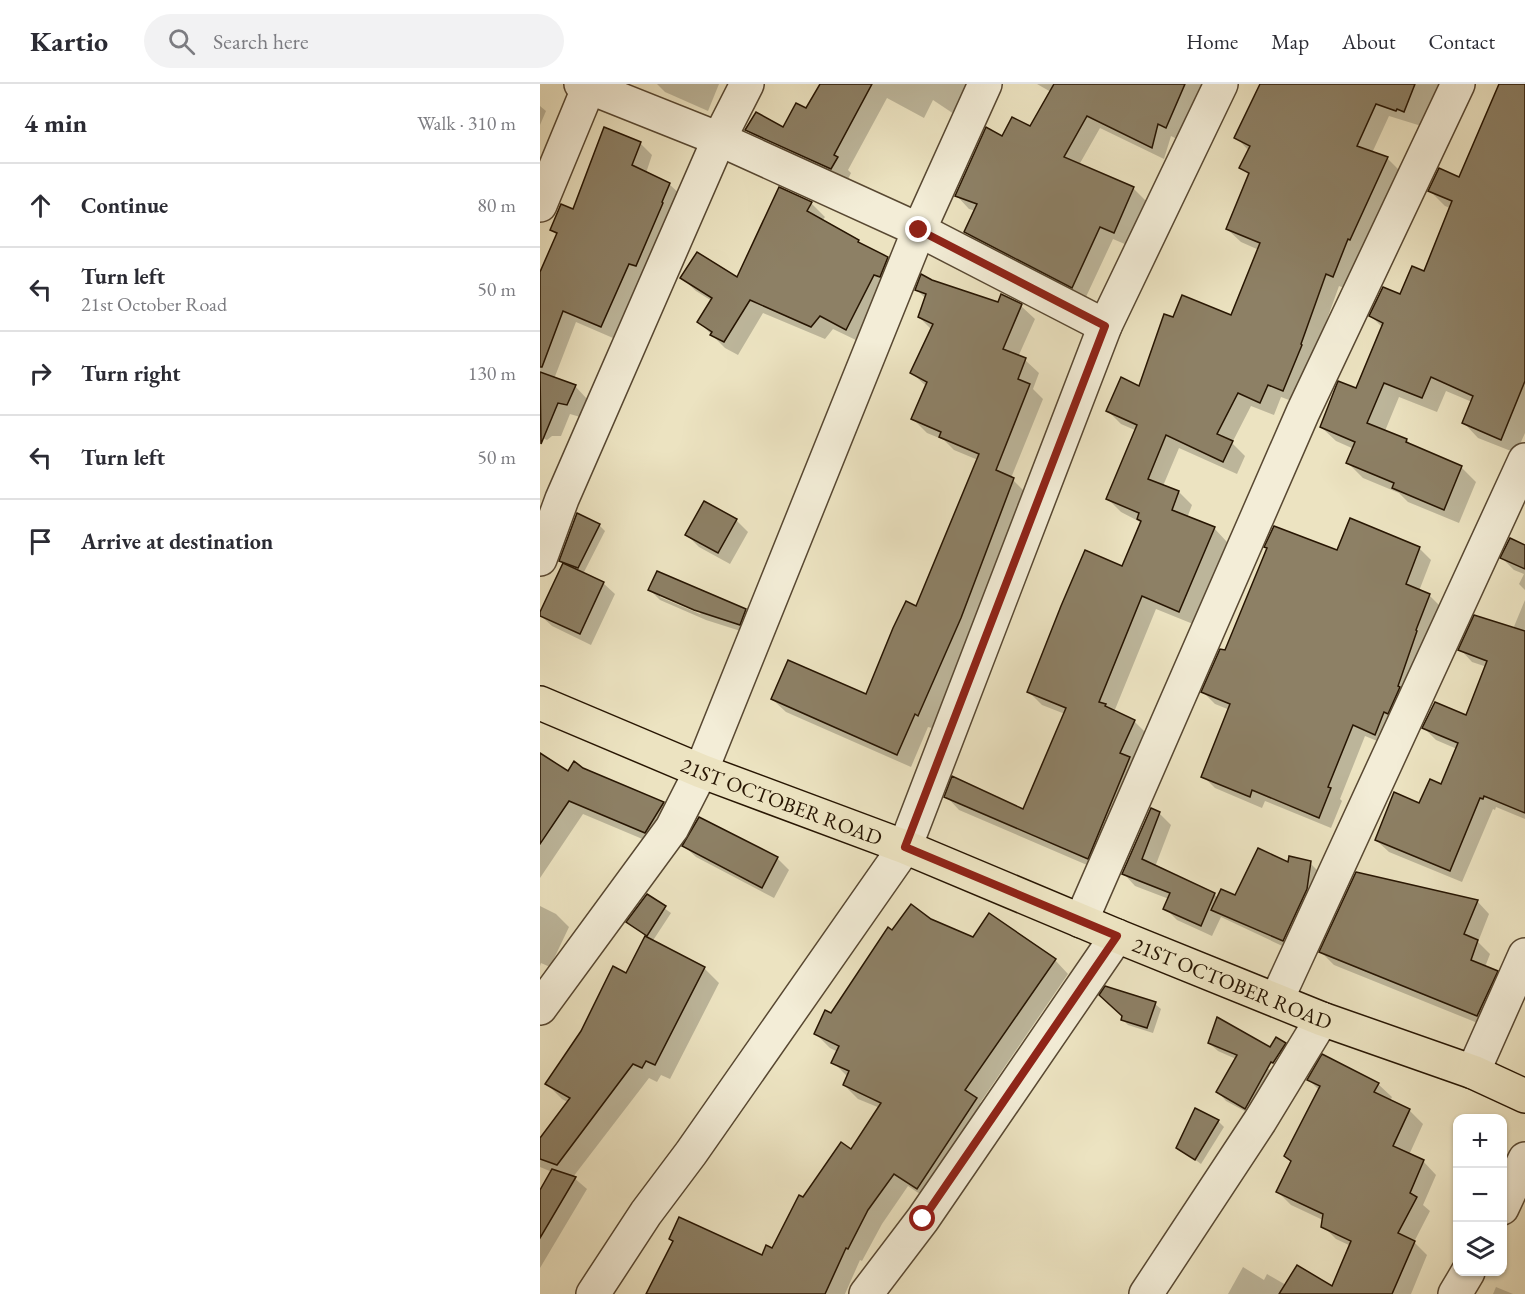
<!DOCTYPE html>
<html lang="en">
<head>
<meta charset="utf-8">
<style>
	:root { --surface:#fff; --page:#f2f2f3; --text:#2b2b33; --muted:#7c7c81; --line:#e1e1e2 }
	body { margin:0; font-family:"EB Garamond",serif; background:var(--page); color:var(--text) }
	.controls { position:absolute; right:18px; bottom:18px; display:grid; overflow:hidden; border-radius:12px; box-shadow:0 2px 4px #0004 }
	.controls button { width:54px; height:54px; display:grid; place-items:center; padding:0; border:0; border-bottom:2px solid var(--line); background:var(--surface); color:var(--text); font:30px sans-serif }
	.stop { position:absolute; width:18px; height:18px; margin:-14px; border:4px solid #8f2418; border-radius:50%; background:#fff }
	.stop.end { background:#8f2418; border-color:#fff; box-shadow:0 2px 6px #0008 }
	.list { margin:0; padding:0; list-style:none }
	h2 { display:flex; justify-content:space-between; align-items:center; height:78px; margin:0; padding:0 24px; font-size:26px }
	h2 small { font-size:20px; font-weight:400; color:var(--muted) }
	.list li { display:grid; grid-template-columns:39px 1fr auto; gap:18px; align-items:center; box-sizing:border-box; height:84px; padding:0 24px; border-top:2px solid var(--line) }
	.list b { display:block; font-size:22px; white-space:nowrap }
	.list p { margin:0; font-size:20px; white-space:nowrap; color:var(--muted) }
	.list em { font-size:20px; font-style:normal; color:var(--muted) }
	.icon { flex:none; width:33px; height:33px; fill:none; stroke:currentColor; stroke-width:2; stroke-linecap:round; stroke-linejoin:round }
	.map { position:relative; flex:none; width:985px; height:1210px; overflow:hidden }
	header { display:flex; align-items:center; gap:36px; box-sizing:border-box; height:84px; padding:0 30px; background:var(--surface); border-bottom:2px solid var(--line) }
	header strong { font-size:28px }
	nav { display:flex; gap:33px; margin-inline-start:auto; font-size:21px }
	.search { width:420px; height:54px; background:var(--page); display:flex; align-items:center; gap:15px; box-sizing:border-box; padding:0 21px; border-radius:33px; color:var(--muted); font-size:22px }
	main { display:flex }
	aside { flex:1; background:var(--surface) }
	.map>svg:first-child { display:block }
</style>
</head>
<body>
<header>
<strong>Kartio</strong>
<div class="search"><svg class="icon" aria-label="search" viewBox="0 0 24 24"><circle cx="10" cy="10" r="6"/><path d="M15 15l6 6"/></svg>Search here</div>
<nav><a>Home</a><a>Map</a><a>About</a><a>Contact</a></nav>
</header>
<main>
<aside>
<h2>4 min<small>Walk · 310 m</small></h2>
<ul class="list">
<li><svg class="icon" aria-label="ahead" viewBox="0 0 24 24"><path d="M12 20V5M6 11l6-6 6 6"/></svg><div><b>Continue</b></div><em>80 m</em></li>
<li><svg class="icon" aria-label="left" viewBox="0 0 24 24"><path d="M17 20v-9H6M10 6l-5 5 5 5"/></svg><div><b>Turn left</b><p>21st October Road</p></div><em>50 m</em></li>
<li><svg class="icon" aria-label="right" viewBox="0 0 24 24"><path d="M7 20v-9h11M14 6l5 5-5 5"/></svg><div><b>Turn right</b></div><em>130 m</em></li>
<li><svg class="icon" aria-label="left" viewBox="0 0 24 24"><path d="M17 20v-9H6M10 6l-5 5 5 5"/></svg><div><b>Turn left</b></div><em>50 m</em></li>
<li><svg class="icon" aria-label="arrive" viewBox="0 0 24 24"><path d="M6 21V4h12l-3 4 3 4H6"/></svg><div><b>Arrive at destination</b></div></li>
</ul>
</aside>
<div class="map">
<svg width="985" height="1210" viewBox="0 0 985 1210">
	<rect width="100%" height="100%" fill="#ece3c1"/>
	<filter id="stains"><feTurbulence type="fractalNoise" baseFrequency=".00333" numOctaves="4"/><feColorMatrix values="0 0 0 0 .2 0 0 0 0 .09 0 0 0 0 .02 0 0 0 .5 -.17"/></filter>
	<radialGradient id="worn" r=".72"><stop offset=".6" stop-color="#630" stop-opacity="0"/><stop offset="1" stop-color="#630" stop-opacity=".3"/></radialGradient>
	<!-- shadow -->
	<g fill="#0003" fill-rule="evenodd">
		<path d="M117,0H179L168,27L125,8Z"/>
		<path d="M282,0H438L417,32L393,16L384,34L347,14L308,86L311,89L306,99L222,61L207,46L243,45L267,27Z"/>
		<path d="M497,0H663L639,56L631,52L624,75L560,44L539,81L593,104L606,117L587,161L573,155L545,215L439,161L426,148L436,127L429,125L417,112L463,54L491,44L511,8Z"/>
		<path d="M726,0H907L891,45L849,32L832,69L847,74L860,87L807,205L799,202L757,319L741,313L734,331L711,322L692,359L705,372L697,390L639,364L623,402L639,408L652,421L647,434L674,444L687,458L653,540L616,525L574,628L594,637L607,650L561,787L419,726L406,712L483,727L525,630L502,621L489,608L583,484L602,439L581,428L568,415L597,347L581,340L567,326L600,304L634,235L692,233L719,166L701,158L687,145L709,91L701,83L709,67L696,53Z"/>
		<path d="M959,0H985V349L976,369L938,354L924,339L932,318L906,307L897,328L859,313L845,347L867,356L873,363L921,383L936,398L919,439L868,418L859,409L823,394L808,379L814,365L796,357L781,343L817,306L843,244L831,232L861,212L885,189L910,124L905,122L890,107L920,95Z"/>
		<path d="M0,22L6,27L0,41Z"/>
		<path d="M100,59L112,71L106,89L129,100L142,112L108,194L101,191L73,254L36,238L14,295L35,302L47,315L40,333L30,330L21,352H12L7,356L0,353V191L17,151L12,146L34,127Z"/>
		<path d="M240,105L271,119L285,133L282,137L347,175L360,188L320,258L293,245L285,255L223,229L198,271L185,264L159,238L172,217L156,207L142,194L198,195Z"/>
		<path d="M377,206L458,219L462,212L481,222L495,235L478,273L485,276L499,289L493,305L503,315L471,394L486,409L434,548L392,644L388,643L371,683L246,628L232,615L327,612L377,525L438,376L414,366L404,356L387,349L373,335L387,303L372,289L392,246L379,233L386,215Z"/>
		<path d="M38,431L59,441L65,447L43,490L63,499L75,510L51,561L12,542L0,531L24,479L21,476Z"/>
		<path d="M196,436L208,448L190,480L159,463L147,451Z"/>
		<path d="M985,462V506L979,500L984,490L974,486L962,474Z"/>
		<path d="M879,464L891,476L879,507L889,511L901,523L847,661L825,652L800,715L802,717L791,744L725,717L722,724L675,704L663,692L690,626L675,620L663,608L686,568L798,468Z"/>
		<path d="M110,506L205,526L216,537L210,550L166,536L120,516ZM120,510L162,527L160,530L120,513Z"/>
		<path d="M985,516V735L956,723L955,726L953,725L922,798L849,768L836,756L902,702L917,665L896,656L884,644L926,633L947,583L932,578L920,565L973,545Z"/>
		<path d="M0,674L28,689L43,685L123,719L137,733L119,762L43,730L0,794Z"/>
		<path d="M619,729L631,741L615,783L674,810L678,814L696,813L749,780L770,779L780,789L753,867L681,833L672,852L637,836L625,824L629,815L595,802L584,790Z"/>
		<path d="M144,762L237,774L249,786L234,814L156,773Z"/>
		<path d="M107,812L131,829L112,858L164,884L179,899L130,995L121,991L117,998L109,994L33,1093L47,1105L0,1184V1109L12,1088L0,1083V1052L3,1053L29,1019L22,1015L7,1000L87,891L106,852L88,838Z"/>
		<path d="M937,817L949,830L938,858L950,870L945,883L957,888L969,901L950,944L794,881L781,868Z"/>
		<path d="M0,822L16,830L29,843L10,883L1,879L0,882Z"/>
		<path d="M390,836L433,855L515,876L528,890L440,1019L450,1029L392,1118L368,1102L342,1140L322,1177L320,1176L305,1210H108L223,1173L233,1166L263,1115L311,1067L340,1024L318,1015L304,1001L308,993L293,978L298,968L290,964L276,950L353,848Z"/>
		<path d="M615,920L621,925L613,949L588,941L582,935L584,932Z"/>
		<path d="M669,959L731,965L745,960L753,969L714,1032L686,1017L678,1008L696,975L678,967ZM737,970H741L731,986L728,985Z"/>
		<path d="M769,996L838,1000L852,1013L850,1017L870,1027L883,1040L869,1071L883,1077L896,1091L883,1121L890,1127L874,1158L887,1171L871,1210H688L703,1183L724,1196L727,1190L746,1201L793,1205L811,1162L796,1155L783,1142V1136L751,1121L738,1108L752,1079L745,1072L779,1006Z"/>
		<path d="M655,1026L678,1037L684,1043L661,1080L638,1063Z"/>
		<path d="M956,1203L973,1210H953Z"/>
	</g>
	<!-- building -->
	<g fill="#8d8065" stroke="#271502" stroke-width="1.5">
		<path d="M280,0H332L294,71L298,73L291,85L205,46L216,28L243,43L256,19L266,24Z"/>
		<path d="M514,0H645L626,44L618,40L612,64L547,32L524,73L594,103L574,149L560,143L532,204L424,148L437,120L415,112L446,43L462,52L472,33L490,42Z"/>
		<path d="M720,0H875L864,28L857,25L856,27L836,20L817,62L848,73L810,156L808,155L793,193L786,190L761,260L762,261L743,307L728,301L720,319L698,309L677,350L693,357L683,378L626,351L608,395L639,407L632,426L675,443L639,528L602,512L559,618L566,620L565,622L595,636L580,669L590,673L548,775L404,713L412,692L483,725L526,624L487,608L521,522L545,466L582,482L601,437L597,435L599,429L566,415L597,341L566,327L581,293L599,302L624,230L633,233L642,211L691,231L720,159L686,145L709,89L699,84L710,62L694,54Z"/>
		<path d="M959,0H985V297L961,356L922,339L933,312L891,293L882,314L844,299L827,339L867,355L866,358L922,382L904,426L852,404L854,399L806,379L815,358L780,343L798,297L816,304L843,239L829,232L843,203L860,210L872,182L884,187L912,117L888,107L899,84L919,93Z"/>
		<path d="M64,43L101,58L92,81L130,99L122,118L123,119L96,182L89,180L61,243L23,227L2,283H0V188L17,149L10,146L21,120L33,125Z"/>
		<path d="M239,103L272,118L267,127L319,156L318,158L348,173L340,193L334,191L306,246L280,232L271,243L210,216L184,258L170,251L172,248L157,238L172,214L140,194L157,168L197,193Z"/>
		<path d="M381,190L392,196L458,218L461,210L482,220L463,265L486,274L478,295L490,300L456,386L474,394L421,534L378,632L375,630L357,671L231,615L248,576L326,610L353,544L366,517L376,522L439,370L399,353L401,348L371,335L387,298L370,289L393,240L378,233L386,210L375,206Z"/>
		<path d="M0,288L36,301L27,321L18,319L1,360Z"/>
		<path d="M164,417L197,435L178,469L145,451Z"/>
		<path d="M37,429L60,440L38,484L19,477Z"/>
		<path d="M810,434L880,463L866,500L890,510L876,546L877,547L858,602L860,603L848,630L844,628L835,651L813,641L788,703L791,704L779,734L712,706L710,713L661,693L690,620L661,608L680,565L685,566L727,464L724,463L734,442L797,466Z"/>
		<path d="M970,454L985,461V485L960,474Z"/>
		<path d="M23,479L64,498L40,550L0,532V528Z"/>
		<path d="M117,487L206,525L200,541L154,526L108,506Z"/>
		<path d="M934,531L985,547V729L944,712L943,715L940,714L910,787L835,756L854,708L879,719L890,695L901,700L918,659L882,644L895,618L926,631L947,577L918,566Z"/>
		<path d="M0,669L28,687L34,677L43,684L124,718L105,749L29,717L0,760Z"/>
		<path d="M611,724L620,728L602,775L675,809L661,842L623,825L630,809L582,790Z"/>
		<path d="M159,733L238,773L222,804L142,762Z"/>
		<path d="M718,764L748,778L749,772L771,777L767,805L743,857L671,826L681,805L695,811Z"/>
		<path d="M816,788L938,816L924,850L938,856L931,876L958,887L937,932L779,868Z"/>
		<path d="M107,810L126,822L107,852L86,838Z"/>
		<path d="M371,820L391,835L433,853L449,829L516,875L425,1006L437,1014L377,1105L354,1090L328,1126L308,1165L306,1164L285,1210H106L133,1157L129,1155L139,1133L222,1171L226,1161L232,1164L259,1111L263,1113L301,1058L311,1065L341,1019L303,1001L309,987L291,979L299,962L274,950L285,926L291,929L348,843L352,846Z"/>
		<path d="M105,852L165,883L115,981L106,977L102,984L93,980L17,1081L0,1075V1054L30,1014L5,1000L41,947L73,882L86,889Z"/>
		<path d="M565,902L616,918L607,944L581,936L582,932L559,911Z"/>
		<path d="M677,933L730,963L736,953L746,959L733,979L731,978L705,1025L676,1008L697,971L668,959Z"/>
		<path d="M782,970L839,999L834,1008L870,1025L853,1062L884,1076L870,1109L877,1113L858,1149L875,1157L852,1210H739L757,1181L792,1202L811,1157L781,1143L783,1130L736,1108L751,1077L744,1072L780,1002L767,996Z"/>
		<path d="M655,1024L679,1036L655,1076L636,1064Z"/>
		<path d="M12,1085L36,1093L0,1154V1106Z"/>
	</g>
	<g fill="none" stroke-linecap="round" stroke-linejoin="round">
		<defs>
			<g id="minor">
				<path d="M41,0L179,55L379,146L565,242"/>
				<path d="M0,121L50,0"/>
				<path d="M0,475L22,415L179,55L207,0"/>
				<path d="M541,837L763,328L918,0"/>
				<path d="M737,915L985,376"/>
				<path d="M0,924L132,744L161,687L379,146L445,0"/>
				<path d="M933,988L985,871"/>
				<path d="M962,1124L985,1075"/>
				<path d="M53,1210L106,1129L151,1069L365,763L565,242L681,0"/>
				<path d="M326,1210L383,1135L577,852"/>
				<path d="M606,1210L720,1037L782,935"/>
				<path d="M915,1210L928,1188"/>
			</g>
			<g id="major">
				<path id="s1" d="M0,619L161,687L365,763L577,852L782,935L933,988L985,1012"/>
			</g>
		</defs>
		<!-- minor casing -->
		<use href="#minor" stroke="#584832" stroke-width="36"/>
		<!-- major casing -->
		<use href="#major" stroke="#271502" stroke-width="36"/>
		<!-- minor -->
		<use href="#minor" stroke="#f3edd7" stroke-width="33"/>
		<!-- major -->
		<use href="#major" stroke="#ece3c1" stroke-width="33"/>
	</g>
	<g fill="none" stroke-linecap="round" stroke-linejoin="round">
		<!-- route -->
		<path stroke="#8f2418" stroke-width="8" d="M379,146L565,242L365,763L577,852L383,1135"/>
	</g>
	<g text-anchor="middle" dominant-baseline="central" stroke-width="4.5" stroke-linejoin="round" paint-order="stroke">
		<!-- street labels -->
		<g font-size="21" fill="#271502" stroke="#f3edd7">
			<text stroke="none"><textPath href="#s1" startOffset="261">21ST OCTOBER ROAD</textPath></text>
			<text stroke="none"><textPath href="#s1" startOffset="747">21ST OCTOBER ROAD</textPath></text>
		</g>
	</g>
	<rect width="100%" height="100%" filter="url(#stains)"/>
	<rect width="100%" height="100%" fill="url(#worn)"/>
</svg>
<div class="controls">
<button>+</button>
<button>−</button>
<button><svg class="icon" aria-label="layers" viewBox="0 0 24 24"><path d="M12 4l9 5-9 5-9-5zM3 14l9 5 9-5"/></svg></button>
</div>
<div class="stop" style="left:383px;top:1135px"></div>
<div class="stop end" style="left:379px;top:146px"></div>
</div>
</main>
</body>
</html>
